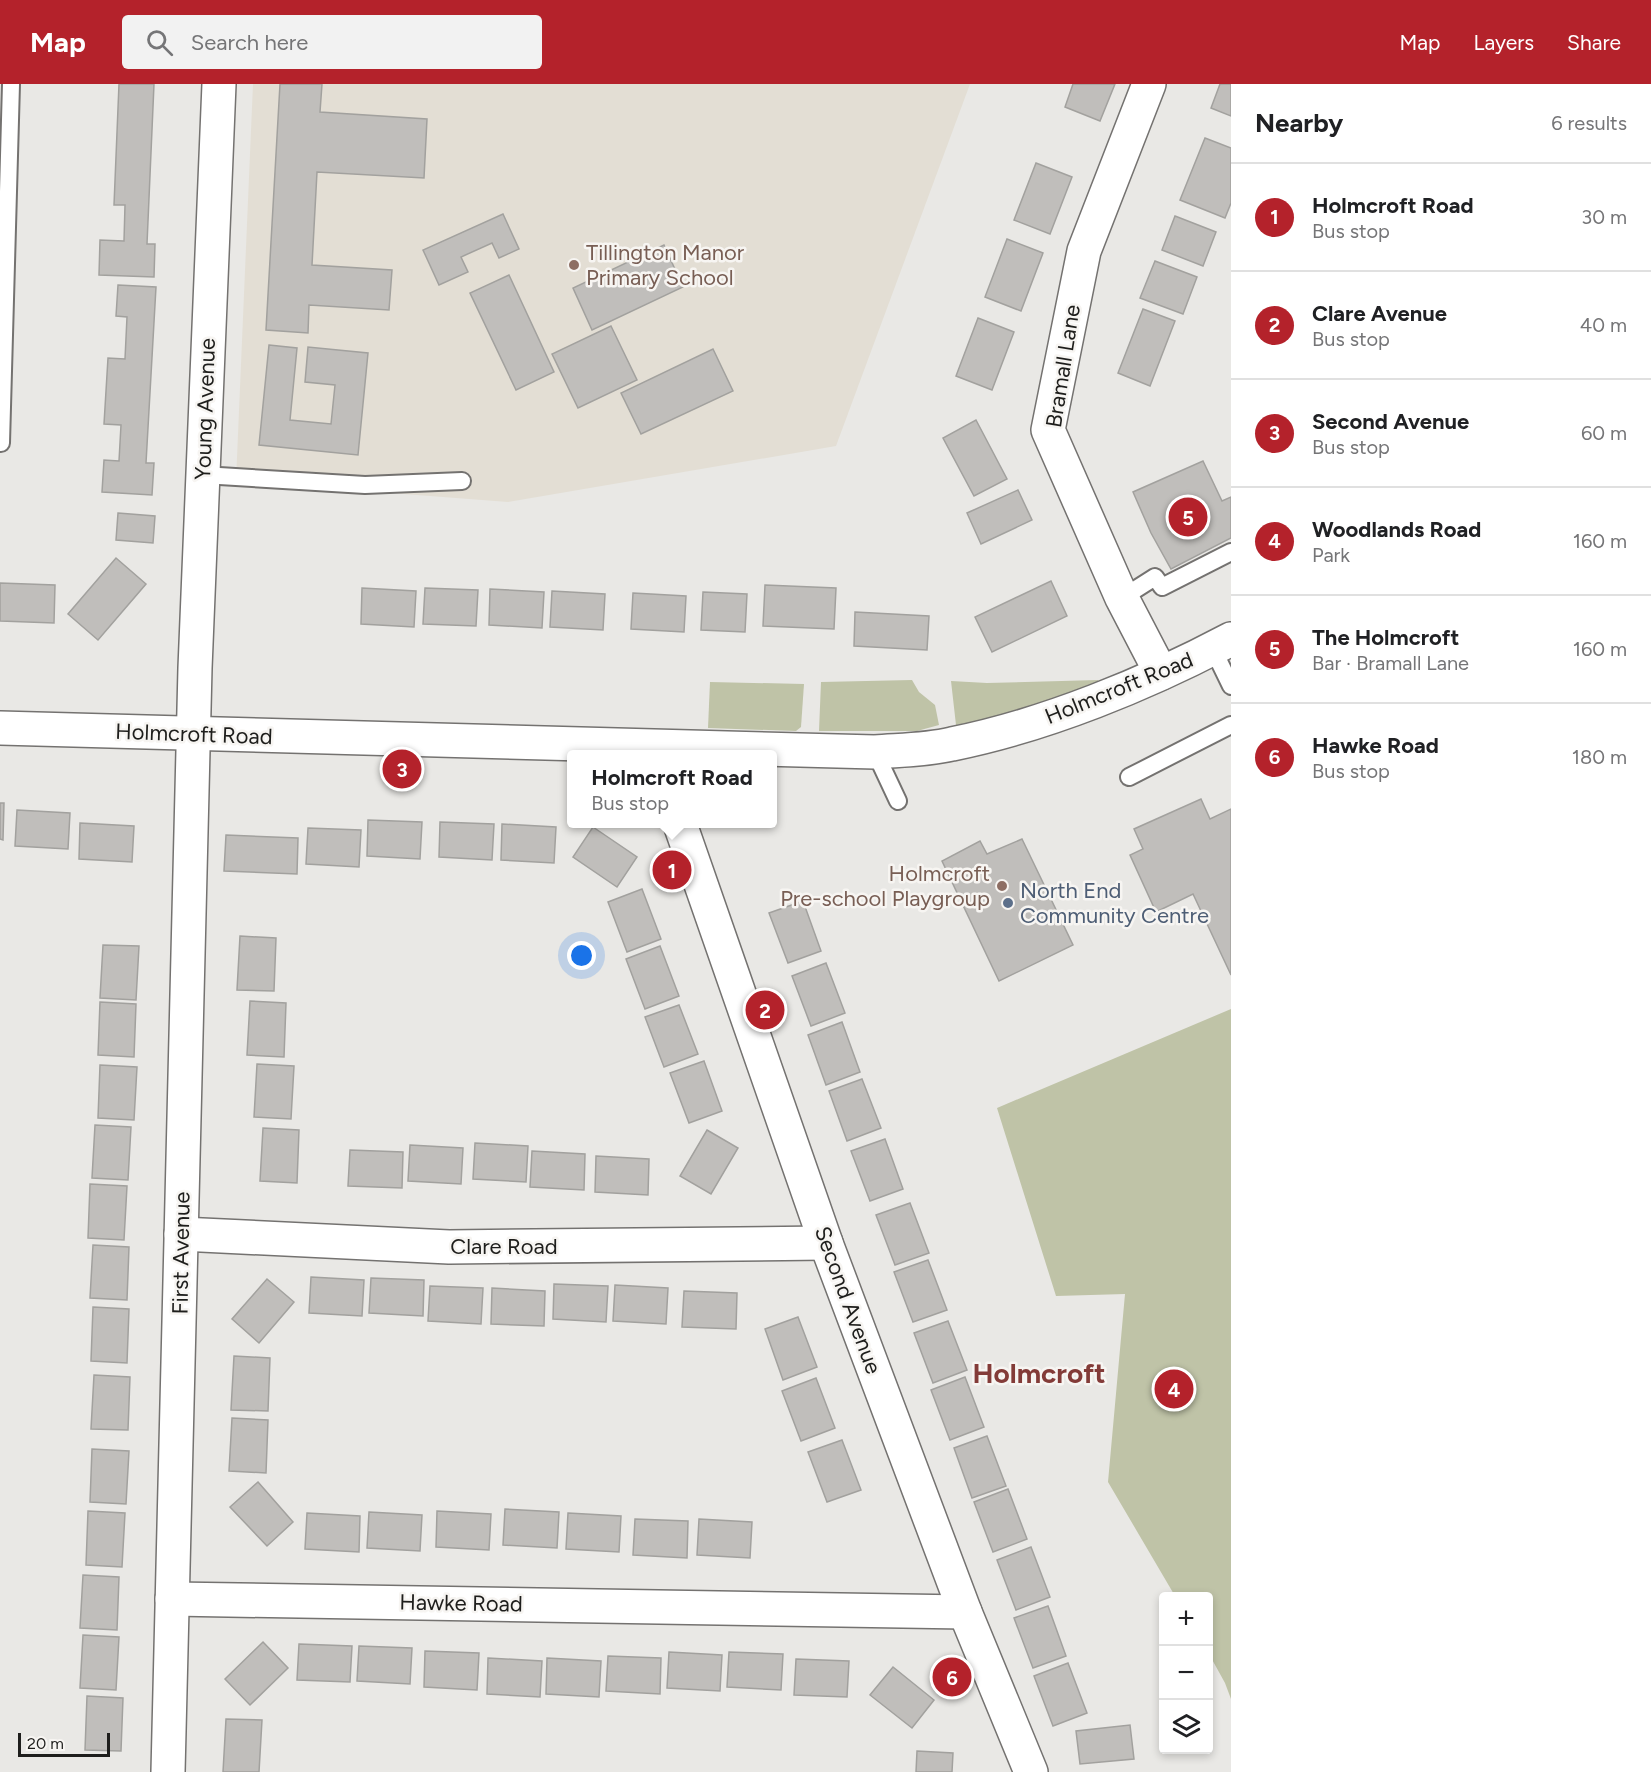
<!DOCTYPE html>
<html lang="en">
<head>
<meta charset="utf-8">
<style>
	:root { --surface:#fff; --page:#f2f2f2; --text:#202124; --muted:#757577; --line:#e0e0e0; --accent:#b4222b }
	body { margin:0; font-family:Figtree,sans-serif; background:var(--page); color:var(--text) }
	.controls { position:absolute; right:18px; bottom:18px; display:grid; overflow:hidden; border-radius:6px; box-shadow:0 3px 9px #0003 }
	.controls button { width:54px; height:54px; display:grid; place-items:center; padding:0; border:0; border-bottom:2px solid var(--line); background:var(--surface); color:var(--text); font:30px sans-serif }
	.scale { position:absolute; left:18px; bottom:15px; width:92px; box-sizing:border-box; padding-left:6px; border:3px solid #1e1e1c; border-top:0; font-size:16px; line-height:21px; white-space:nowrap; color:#1e1e1c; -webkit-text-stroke:4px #f7f5f2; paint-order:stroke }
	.you { position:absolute; left:582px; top:872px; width:21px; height:21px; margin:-15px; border:4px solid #fff; border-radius:50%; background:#1a73e8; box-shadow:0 0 0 9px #1a73e833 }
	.badge { display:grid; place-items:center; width:39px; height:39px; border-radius:50%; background:var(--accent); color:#fff; font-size:20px; font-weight:700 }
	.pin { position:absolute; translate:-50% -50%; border:3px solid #fff; box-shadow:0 2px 6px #0006 }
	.popup { position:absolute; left:567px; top:666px; width:210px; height:78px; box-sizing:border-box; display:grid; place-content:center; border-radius:6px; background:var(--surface); filter:drop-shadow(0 2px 4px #0005); font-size:20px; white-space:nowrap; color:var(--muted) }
	.popup b { font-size:22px; color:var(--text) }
	.popup::after { content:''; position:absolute; left:50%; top:100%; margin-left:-12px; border:12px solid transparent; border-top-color:var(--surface) }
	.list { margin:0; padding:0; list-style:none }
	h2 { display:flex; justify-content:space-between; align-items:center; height:78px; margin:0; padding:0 24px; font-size:26px }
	h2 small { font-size:20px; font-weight:400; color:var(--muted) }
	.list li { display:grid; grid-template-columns:39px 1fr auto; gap:18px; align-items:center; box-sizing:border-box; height:108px; padding:0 24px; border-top:2px solid var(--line) }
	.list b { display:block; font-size:22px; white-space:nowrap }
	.list p { margin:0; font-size:20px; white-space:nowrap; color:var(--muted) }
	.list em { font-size:20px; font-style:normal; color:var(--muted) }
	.icon { flex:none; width:33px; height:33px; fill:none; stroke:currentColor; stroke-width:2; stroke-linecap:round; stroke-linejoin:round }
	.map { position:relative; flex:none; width:1231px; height:1688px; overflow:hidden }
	header { display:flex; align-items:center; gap:36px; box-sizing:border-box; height:84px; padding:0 30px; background:var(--accent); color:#fff }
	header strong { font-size:28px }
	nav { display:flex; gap:33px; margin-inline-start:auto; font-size:21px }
	.search { width:420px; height:54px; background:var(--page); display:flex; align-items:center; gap:15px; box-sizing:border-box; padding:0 21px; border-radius:6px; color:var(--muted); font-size:22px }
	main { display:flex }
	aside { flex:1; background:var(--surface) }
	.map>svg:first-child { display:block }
</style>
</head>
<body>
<header>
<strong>Map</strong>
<div class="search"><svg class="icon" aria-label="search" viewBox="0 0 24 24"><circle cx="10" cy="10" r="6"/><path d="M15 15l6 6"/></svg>Search here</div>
<nav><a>Map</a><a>Layers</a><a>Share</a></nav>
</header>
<main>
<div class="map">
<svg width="1231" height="1688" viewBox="0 0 1231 1688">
	<rect width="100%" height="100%" fill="#e9e8e5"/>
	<!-- built -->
	<path fill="#e3ded4" d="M253,0H970L836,362L508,418L236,397Z"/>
	<!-- green -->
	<g fill="#bfc3a7">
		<path d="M912,596L919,608L935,621L939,641L917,647H819L821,598Z"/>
		<path d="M1098,596V599L1081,606L1002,633L956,641L951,597L987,599Z"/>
		<path d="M710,598L804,600L801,643L796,647L708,644Z"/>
		<path d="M1231,925V1615L1225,1599L1209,1570L1208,1512H1175L1108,1398L1125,1210L1056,1212L997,1024Z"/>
	</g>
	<!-- building -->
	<g fill="#c0bebb" stroke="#a2a19e" stroke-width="1.5">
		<path d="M119,0H154L147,160H155L154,193L99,191L100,156L124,157L125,121H114Z"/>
		<path d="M280,0H322L320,28L427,35L424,94L317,88L312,181L392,186L389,226L309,221L308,249L266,246Z"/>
		<path d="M1073,0H1115L1100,37L1065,23Z"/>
		<path d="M1220,0H1231V32L1211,24Z"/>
		<path d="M1205,54L1231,64V119L1225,134L1180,116Z"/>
		<path d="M1036,79L1072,93L1050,150L1014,136Z"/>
		<path d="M503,130L519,165L499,174L492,159L461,173L468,188L439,201L423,166Z"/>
		<path d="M1175,132L1216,148L1203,182L1162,166Z"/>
		<path d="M1007,155L1043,169L1021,227L985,213Z"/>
		<path d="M664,161L683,203L592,246L573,204Z"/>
		<path d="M1155,177L1197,193L1183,230L1140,214Z"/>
		<path d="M509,191L554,288L516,306L470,209Z"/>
		<path d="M118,201L156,203L146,379H154L152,411L102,408L104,376L119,377L121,341L104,340L108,274L125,275L127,233L116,232Z"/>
		<path d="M1143,225L1175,237L1150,302L1118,289Z"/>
		<path d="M978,234L1014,248L992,306L956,292Z"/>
		<path d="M611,242L637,296L578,324L552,270Z"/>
		<path d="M269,261L297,264L290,336L331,340L335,301L305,298L308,263L368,269L358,371L259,361Z"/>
		<path d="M713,265L733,307L641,350L621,309Z"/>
		<path d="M976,336L1007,395L974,412L943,354Z"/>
		<path d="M1203,377L1222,417L1231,413V454L1171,485L1151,449L1133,408Z"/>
		<path d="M1018,406L1032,436L981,460L967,429Z"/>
		<path d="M118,429L155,432L153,459L116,456Z"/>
		<path d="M116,474L146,500L98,556L68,530Z"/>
		<path d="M1051,497L1067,532L992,568L975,533Z"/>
		<path d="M0,499L55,501L54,539L0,537Z"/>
		<path d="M765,501L836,504L834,545L763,542Z"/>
		<path d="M362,504L416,507L414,543L361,540Z"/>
		<path d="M425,504L478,506L476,542L423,540Z"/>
		<path d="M490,505L544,508L542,544L489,541Z"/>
		<path d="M552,507L605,510L603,546L550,543Z"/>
		<path d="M703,508L747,510L745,548L701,546Z"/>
		<path d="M633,509L686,512L684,548L631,545Z"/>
		<path d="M855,528L929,532L927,566L854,562Z"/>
		<path d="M1201,715L1210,735L1231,725V891L1193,810L1156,828L1130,771L1143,765L1134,745Z"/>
		<path d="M0,719H4L3,756L0,755Z"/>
		<path d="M17,726L70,729L68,765L15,762Z"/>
		<path d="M368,736L422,738L420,775L367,772Z"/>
		<path d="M440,738L494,740L492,776L439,773Z"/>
		<path d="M80,739L134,742L132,778L79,775Z"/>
		<path d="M502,740L556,743L554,779L501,776Z"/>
		<path d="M593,743L637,773L617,803L573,773Z"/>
		<path d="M308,744L361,746L359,783L306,780Z"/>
		<path d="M226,751L298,754L297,790L224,787Z"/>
		<path d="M1022,755L1073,861L999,897L942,777L980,757L987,770Z"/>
		<path d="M642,805L661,855L627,868L608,818Z"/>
		<path d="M803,817L821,867L788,879L769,829Z"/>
		<path d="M240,852L276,854L274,907L237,906Z"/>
		<path d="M103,861L139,862L136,916L100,914Z"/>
		<path d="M660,862L679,912L645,925L626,875Z"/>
		<path d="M826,879L845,929L811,942L792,892Z"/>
		<path d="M250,917L286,919L284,973L247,971Z"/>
		<path d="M100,918L136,920L134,973L98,971Z"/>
		<path d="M679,921L698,970L664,983L645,933Z"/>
		<path d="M842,938L860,988L826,1001L808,951Z"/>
		<path d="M704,977L722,1027L689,1039L670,989Z"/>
		<path d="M257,980L294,982L291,1035L254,1033Z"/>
		<path d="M100,981L137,983L134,1036L98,1034Z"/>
		<path d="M862,995L881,1044L847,1057L829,1007Z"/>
		<path d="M95,1041L131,1043L128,1096L92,1094Z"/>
		<path d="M263,1044L299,1046L297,1099L260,1097Z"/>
		<path d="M707,1046L738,1064L711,1110L680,1092Z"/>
		<path d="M885,1055L903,1105L870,1117L851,1067Z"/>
		<path d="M475,1059L528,1062L526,1098L473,1095Z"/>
		<path d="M410,1061L463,1064L461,1100L408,1097Z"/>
		<path d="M350,1066L403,1068L402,1104L348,1102Z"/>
		<path d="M532,1067L585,1070L584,1106L530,1103Z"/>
		<path d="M596,1072L649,1075L648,1111L595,1108Z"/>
		<path d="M90,1100L127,1102L124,1156L88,1154Z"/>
		<path d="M910,1119L929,1169L895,1181L876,1131Z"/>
		<path d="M93,1161L129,1163L127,1216L90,1214Z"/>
		<path d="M928,1176L947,1226L913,1238L894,1188Z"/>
		<path d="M311,1193L364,1196L362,1232L309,1229Z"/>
		<path d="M371,1194L424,1196L423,1232L369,1229Z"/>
		<path d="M267,1195L294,1218L259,1259L232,1235Z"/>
		<path d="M554,1200L608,1202L606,1238L553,1235Z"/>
		<path d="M615,1201L668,1204L666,1240L613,1237Z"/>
		<path d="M430,1202L483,1204L481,1240L428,1237Z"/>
		<path d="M492,1204L545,1207L544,1242L491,1240Z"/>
		<path d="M684,1207L737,1209L736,1245L682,1243Z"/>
		<path d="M93,1223L129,1225L127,1279L91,1277Z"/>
		<path d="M798,1233L817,1283L783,1296L765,1245Z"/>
		<path d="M948,1237L967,1286L933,1299L914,1249Z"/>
		<path d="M234,1272L270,1274L268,1327L231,1326Z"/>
		<path d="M94,1291L130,1293L128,1346L91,1345Z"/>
		<path d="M965,1293L984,1343L950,1356L931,1306Z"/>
		<path d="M816,1294L835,1344L801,1357L782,1307Z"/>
		<path d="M232,1334L268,1336L266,1389L229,1387Z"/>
		<path d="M987,1352L1006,1402L972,1414L954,1364Z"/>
		<path d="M842,1356L861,1406L827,1418L808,1368Z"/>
		<path d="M92,1365L129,1367L126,1420L90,1418Z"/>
		<path d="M258,1398L293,1438L267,1462L230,1423Z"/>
		<path d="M1008,1405L1027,1455L993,1468L974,1418Z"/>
		<path d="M505,1425L559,1428L557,1464L503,1461Z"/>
		<path d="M88,1427L125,1429L122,1483L86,1481Z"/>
		<path d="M437,1427L491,1430L489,1466L436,1463Z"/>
		<path d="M369,1428L422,1431L420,1467L367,1464Z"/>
		<path d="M307,1429L360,1432L359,1468L305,1465Z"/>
		<path d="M568,1429L621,1432L619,1468L566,1465Z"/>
		<path d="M635,1435L688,1437L687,1474L633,1471Z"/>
		<path d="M699,1435L752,1438L750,1474L697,1471Z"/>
		<path d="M1031,1463L1050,1513L1016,1526L997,1476Z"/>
		<path d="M83,1491L119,1493L117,1546L80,1544Z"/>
		<path d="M1048,1522L1066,1572L1033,1584L1014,1534Z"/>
		<path d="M83,1551L119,1553L116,1606L80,1604Z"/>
		<path d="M263,1558L288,1584L250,1621L225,1595Z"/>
		<path d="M299,1560L352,1562L350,1598L297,1596Z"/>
		<path d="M359,1562L412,1564L410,1600L357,1597Z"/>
		<path d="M425,1567L479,1569L477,1606L424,1603Z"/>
		<path d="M669,1568L722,1571L720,1607L667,1604Z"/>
		<path d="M729,1568L783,1570L781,1606L727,1603Z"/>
		<path d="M608,1572L661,1574L660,1610L606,1607Z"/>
		<path d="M488,1574L542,1577L540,1613L487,1610Z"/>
		<path d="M547,1574L601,1577L599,1613L546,1610Z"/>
		<path d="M796,1575L849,1577L847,1613L794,1611Z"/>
		<path d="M1068,1579L1087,1629L1053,1642L1034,1592Z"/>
		<path d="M893,1583L934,1616L912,1644L870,1611Z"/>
		<path d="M87,1612L123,1614L121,1667L85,1666Z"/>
		<path d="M226,1635L262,1636L259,1688H223Z"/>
		<path d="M1130,1641L1134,1675L1080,1680L1076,1647Z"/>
		<path d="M917,1667L953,1669L952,1688H916Z"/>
	</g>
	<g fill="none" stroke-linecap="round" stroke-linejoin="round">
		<defs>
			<g id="service">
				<path d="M1,359L11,0"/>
				<path d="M203,391L365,401L462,397"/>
				<path d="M1122,514L1155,493L1162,503L1231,468"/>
				<path d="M1213,565L1231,602"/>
				<path d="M875,668L898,717"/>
				<path d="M1129,693L1231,641"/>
			</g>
			<g id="minor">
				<path d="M1149,0L1084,167L1048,346L1122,514L1161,589"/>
				<path d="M680,740L826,1159L965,1528L1031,1688"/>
				<path d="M181,1150L449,1163L826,1159"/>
				<path d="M172,1515L965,1528"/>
				<path d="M168,1688L195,584L219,0"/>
			</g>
			<path id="tertiary" d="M0,644L875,668C900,666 927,666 952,660C1046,641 1146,600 1231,555"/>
		</defs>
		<!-- service casing -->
		<use href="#service" stroke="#747270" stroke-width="20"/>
		<!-- minor casing -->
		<use href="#minor" stroke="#747270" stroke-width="36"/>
		<!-- tertiary casing -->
		<use href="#tertiary" stroke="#747270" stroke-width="36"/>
		<!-- service -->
		<use href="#service" stroke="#fff" stroke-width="16"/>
		<!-- minor -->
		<use href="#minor" stroke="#fff" stroke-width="33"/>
		<!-- tertiary -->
		<use href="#tertiary" stroke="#fff" stroke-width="33"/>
	</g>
	<!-- markers -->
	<g fill="#8d6e63" stroke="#f7f5f2" stroke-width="2">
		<circle cx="574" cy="181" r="6"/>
		<circle cx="1002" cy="802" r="6"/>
	</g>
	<circle fill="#5c6f8a" stroke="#f7f5f2" stroke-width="2" cx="1008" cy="819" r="6"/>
	<g text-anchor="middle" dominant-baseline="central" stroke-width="5" stroke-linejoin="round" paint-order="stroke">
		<!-- education labels -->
		<g font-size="22" fill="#785e54" stroke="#f7f5f2" text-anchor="start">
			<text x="586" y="168">Tillington Manor<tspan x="586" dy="25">Primary School</tspan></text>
			<text x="990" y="789" text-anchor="end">Holmcroft<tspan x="990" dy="25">Pre-school Playgroup</tspan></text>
		</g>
		<!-- street labels -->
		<g font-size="22" fill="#1e1e1c" stroke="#f7f5f2">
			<text transform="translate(1063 282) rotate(-81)">Bramall Lane</text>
			<text transform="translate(205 325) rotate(-88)">Young Avenue</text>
			<text transform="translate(1119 604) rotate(-22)">Holmcroft Road</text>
			<text transform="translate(194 650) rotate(2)">Holmcroft Road</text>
			<text x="504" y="1162">Clare Road</text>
			<text transform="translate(181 1169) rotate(-89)">First Avenue</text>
			<text transform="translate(848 1216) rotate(70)">Second Avenue</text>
			<text transform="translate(461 1519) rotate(1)">Hawke Road</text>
		</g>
		<!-- service labels -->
		<g font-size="22" fill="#4e5e75" stroke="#f7f5f2" text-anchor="start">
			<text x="1020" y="806">North End<tspan x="1020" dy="25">Community Centre</tspan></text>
		</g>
		<!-- district labels -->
		<g font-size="28" font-weight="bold" fill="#833b38" stroke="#f7f5f2">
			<text x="1039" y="1289">Holmcroft</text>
		</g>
	</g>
</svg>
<div class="controls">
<button>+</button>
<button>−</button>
<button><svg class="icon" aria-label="layers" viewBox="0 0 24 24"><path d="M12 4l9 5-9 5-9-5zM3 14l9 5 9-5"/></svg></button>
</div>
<div class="scale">20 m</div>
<div class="you"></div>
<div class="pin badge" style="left:672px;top:786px">1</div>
<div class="popup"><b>Holmcroft Road</b>Bus stop</div>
<div class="pin badge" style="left:765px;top:926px">2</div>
<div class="pin badge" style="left:402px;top:685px">3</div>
<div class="pin badge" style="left:1174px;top:1305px">4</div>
<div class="pin badge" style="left:1188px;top:433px">5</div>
<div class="pin badge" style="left:952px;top:1593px">6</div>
</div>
<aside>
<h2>Nearby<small>6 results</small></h2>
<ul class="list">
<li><span class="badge">1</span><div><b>Holmcroft Road</b><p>Bus stop</p></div><em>30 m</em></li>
<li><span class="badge">2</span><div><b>Clare Avenue</b><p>Bus stop</p></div><em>40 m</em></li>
<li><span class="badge">3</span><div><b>Second Avenue</b><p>Bus stop</p></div><em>60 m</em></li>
<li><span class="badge">4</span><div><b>Woodlands Road</b><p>Park</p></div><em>160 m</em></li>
<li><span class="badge">5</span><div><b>The Holmcroft</b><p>Bar · Bramall Lane</p></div><em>160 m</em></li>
<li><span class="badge">6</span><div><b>Hawke Road</b><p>Bus stop</p></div><em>180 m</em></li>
</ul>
</aside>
</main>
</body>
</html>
